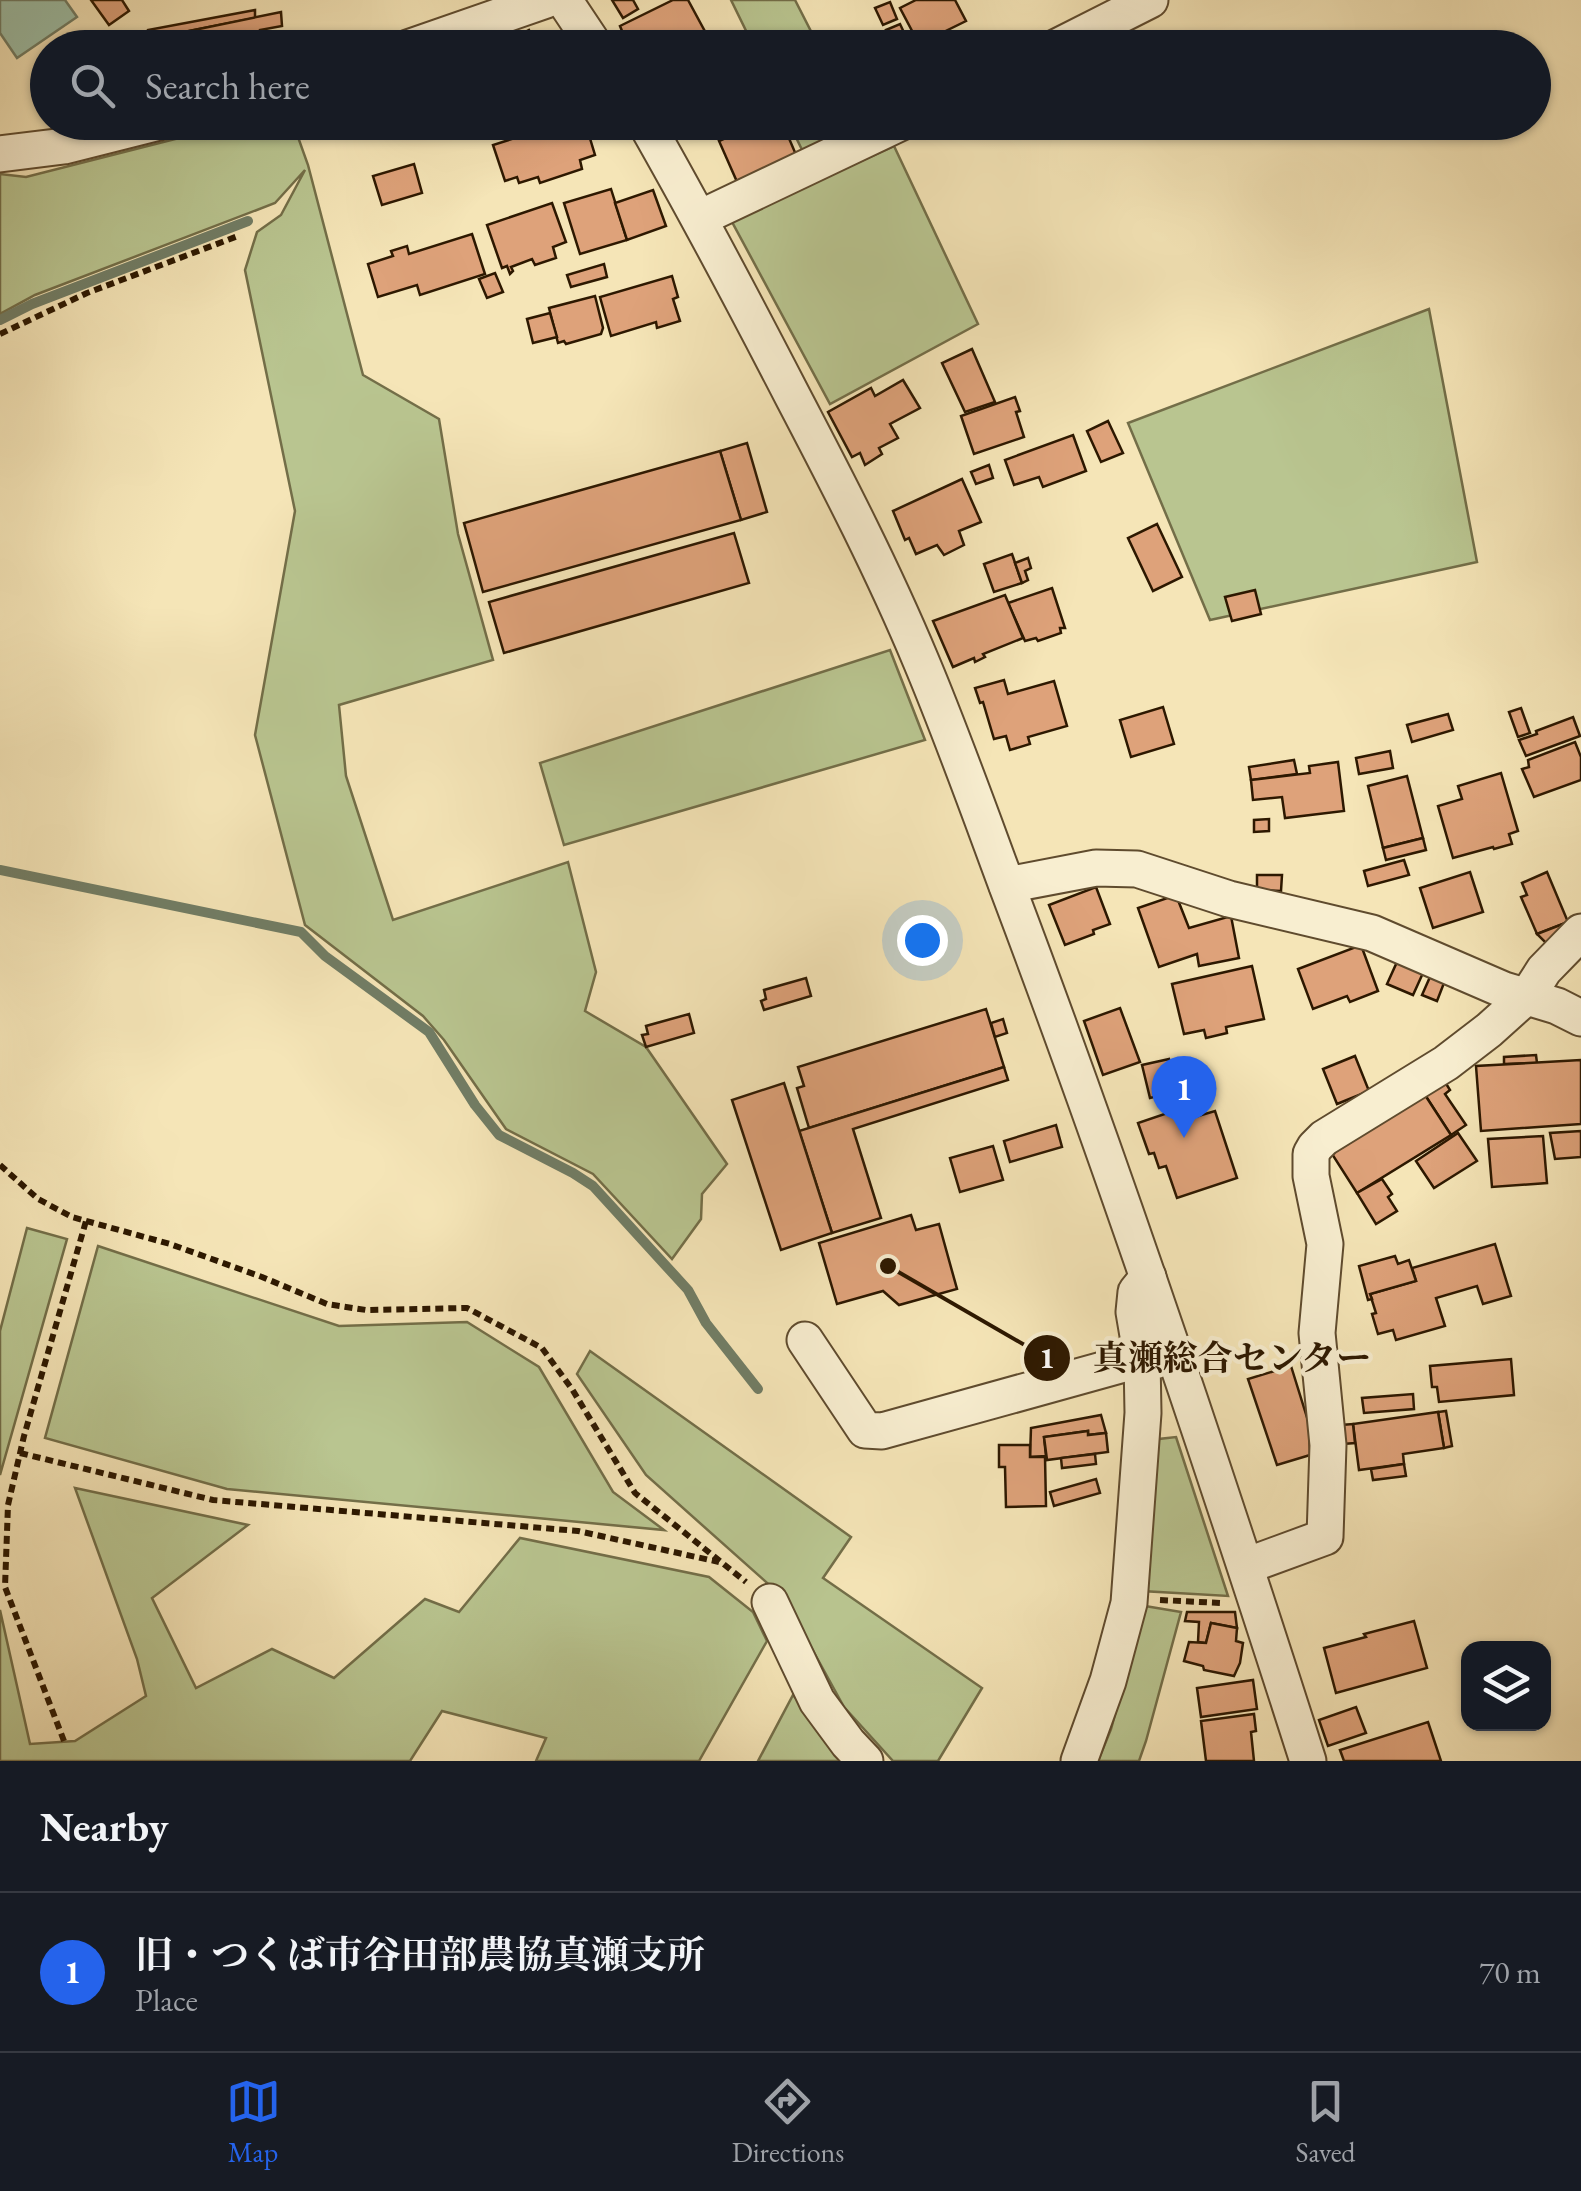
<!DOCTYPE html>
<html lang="en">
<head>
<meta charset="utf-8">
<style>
	:root { --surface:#171b24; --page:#242831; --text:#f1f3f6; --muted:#9ea1a6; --line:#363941; --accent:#2563eb }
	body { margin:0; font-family:"EB Garamond","Noto Serif JP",serif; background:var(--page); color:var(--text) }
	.controls { position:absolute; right:30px; bottom:30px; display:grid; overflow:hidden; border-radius:20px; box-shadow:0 2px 8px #0004 }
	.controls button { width:90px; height:90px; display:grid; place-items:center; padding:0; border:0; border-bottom:2px solid var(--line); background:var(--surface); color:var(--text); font:50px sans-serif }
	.you { position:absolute; left:922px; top:940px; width:35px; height:35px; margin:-25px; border:8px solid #fff; border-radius:50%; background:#1a73e8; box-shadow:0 0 0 15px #1a73e833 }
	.badge { display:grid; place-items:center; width:65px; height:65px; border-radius:50%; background:var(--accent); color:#fff; font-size:32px; font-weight:700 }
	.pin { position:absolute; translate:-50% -82px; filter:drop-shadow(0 2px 5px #0008) }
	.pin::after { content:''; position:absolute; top:52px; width:35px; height:30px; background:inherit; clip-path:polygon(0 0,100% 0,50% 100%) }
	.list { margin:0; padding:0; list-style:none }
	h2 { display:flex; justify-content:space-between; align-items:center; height:130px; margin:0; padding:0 40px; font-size:42px }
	h2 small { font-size:32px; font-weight:400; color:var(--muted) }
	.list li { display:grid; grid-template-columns:65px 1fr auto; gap:30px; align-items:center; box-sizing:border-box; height:160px; padding:0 40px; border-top:2px solid var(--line) }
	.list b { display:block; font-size:38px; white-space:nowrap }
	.list p { margin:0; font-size:32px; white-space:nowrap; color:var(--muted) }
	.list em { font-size:32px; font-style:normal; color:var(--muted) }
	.icon { flex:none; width:55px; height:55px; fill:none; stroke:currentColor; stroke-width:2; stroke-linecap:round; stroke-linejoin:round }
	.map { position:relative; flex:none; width:1581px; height:1761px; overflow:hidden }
	.search { position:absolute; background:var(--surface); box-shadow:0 2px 8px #0004; left:30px; right:30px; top:30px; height:110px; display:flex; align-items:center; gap:25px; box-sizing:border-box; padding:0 35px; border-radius:55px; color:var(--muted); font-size:38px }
	.sheet { height:290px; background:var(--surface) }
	nav { display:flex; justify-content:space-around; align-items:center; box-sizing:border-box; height:140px; border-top:2px solid var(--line); background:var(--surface); font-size:28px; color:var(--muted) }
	nav a { display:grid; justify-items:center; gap:5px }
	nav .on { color:var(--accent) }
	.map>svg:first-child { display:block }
</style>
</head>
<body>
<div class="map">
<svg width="1581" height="1761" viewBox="0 0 1581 1761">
	<rect width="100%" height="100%" fill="#f5e5b7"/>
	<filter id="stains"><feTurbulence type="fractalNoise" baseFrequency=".002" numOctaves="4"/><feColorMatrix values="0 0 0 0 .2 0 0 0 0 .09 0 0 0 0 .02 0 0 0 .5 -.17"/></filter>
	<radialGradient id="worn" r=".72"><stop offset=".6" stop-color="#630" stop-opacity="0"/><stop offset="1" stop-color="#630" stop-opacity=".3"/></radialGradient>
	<!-- green -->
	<g fill="#b9c590" stroke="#736e48" stroke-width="2.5">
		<path d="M731,0H795L819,47H754Z"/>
		<path d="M238,123H293L308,165L363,375L439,419L458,534L493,660L339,705L346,776L393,920L568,862L596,972L585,1011L646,1047L727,1164L702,1194L701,1219L672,1259L593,1174L506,1129L444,1040L423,1016L305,925L255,735L295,511L245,270L257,232L281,215L305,170L275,203L35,295L0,314V174L26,177Z"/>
		<path d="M789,123H856L858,126L806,158Z"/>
		<path d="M894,146L978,324L830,404L731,220Z"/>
		<path d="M1429,309L1477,562L1210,620L1128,423Z"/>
		<path d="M890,650L925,740L564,845L540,763Z"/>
		<path d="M27,1228L67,1239L0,1475V1331Z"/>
		<path d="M98,1246L339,1326L467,1322L539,1367L613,1492L664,1530L227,1489L45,1438Z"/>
		<path d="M590,1351L851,1537L823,1578L982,1688L938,1761H893L844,1707L784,1598L646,1475L577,1374Z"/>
		<path d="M1176,1437L1228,1596L1142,1591L1159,1439Z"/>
		<path d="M75,1488L248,1525L152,1598L196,1688L272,1649L334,1678L425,1599L459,1612L520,1538L709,1577L753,1612L767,1641L699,1761H536L546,1738L442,1711L410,1761H0V1610L30,1744L75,1741L146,1696L137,1659Z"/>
		<path d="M1145,1606L1181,1612L1146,1741L1139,1761H1098L1111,1729Z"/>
		<path d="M793,1695L848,1761H758Z"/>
	</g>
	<!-- water -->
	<path fill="#9ec0a8" stroke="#717d65" stroke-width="2.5" d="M0,0H65L77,17L17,58L0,33Z"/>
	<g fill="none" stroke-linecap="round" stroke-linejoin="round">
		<!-- stream -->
		<g stroke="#717d65" stroke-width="10">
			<path d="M0,320L32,304L248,221"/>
			<path d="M0,870L301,932L325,956L429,1032L475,1105L499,1135L573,1173L593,1186L688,1290L706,1323L758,1389"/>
		</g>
	</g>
	<!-- building -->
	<g fill="#dea27a" stroke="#2d1800" stroke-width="2.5">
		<path d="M91,0H122L129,11L109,25Z"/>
		<path d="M612,0H633L638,9L623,18Z"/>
		<path d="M673,0H688L708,37L688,48H629L620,26Z"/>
		<path d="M916,0H955L966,21L919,44L900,8Z"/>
		<path d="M890,2L897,19L883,25L875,8Z"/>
		<path d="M255,10V18L148,39V30Z"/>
		<path d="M281,12L282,26L260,30V34L275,33L278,48H107Z"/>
		<path d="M900,24L908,41L894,47L886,30Z"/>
		<path d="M529,30L538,48H495Z"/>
		<path d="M305,33L308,48H278L277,40Z"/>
		<path d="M565,122H585L595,155L580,160L582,169L540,183L538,177L519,183L517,177L505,181L493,145Z"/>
		<path d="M761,122H782L797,157L738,184L719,141Z"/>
		<path d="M414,164L422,193L382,205L373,176Z"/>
		<path d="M611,189L627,240L580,254L564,203Z"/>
		<path d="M653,190L666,226L627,240L615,203Z"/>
		<path d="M552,203L566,242L553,247L556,258L535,265L532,259L511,267L513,271L510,274L507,266L502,268L487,225Z"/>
		<path d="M472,234L485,274L420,295L417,285L378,297L368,264L393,256L391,251L407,246L409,254Z"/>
		<path d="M604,264L607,277L571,287L567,275Z"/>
		<path d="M495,273L503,292L487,298L479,279Z"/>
		<path d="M672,276L678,297L673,299L680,321L657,328L656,322L611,336L600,297Z"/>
		<path d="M595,296L603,328L601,334L566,344L564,341L558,343L549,308Z"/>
		<path d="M550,313L557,337L533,343L527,319Z"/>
		<path d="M972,349L995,402L965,412L942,363Z"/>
		<path d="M903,380L920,408L890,424L898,438L879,448L882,454L865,465L860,453L852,457L828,412L871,388L875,396Z"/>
		<path d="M1015,397L1020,411L1016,412L1024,437L974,454L961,416Z"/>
		<path d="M1108,421L1123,453L1101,462L1087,431Z"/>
		<path d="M1073,435L1086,471L1043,487L1039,477L1014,485L1005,460Z"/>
		<path d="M747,443L767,512L741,520L720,451Z"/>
		<path d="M720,451L741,520L483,592L464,523Z"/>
		<path d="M989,465L993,478L976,484L971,472Z"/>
		<path d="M962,479L981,522L959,531L964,545L944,555L937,545L916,554L909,538L905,540L893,511Z"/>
		<path d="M1157,524L1182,577L1153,591L1128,538Z"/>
		<path d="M734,533L749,583L504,653L489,602Z"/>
		<path d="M1012,554L1022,583L994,592L984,564Z"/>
		<path d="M1028,558L1031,568L1025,571L1028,580L1022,583L1015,563Z"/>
		<path d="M1052,588L1065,628H1060L1061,633L1038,641L1036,638L1025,641L1008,603Z"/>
		<path d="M1255,590L1261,614L1232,621L1225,597Z"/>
		<path d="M1005,595L1023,638L983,654L985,657L975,662L974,658L953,667L933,621Z"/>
		<path d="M1004,680L1008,694L1054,681L1067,726L1028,737L1030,744L1010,750L1006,736L994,739L983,702L980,703L975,688Z"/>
		<path d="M1163,707L1174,744L1131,757L1120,720Z"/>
		<path d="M1521,708L1530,733L1518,737L1509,712Z"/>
		<path d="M1448,714L1453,730L1412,742L1407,725Z"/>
		<path d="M1573,717L1580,736L1526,756L1519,740L1537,734L1536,731Z"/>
		<path d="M1575,742L1581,757V780L1534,797L1522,769L1529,767L1528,760Z"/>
		<path d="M1390,751L1393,768L1359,774L1356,758Z"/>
		<path d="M1294,760L1297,774L1251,780L1249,767Z"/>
		<path d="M1338,762L1344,811L1285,818L1282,797L1253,800L1251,780L1310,773L1309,766Z"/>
		<path d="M1501,773L1518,831L1509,834L1512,844L1494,849L1493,847L1453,858L1438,806L1462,799L1458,786Z"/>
		<path d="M1407,776L1423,838L1383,848L1368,786Z"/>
		<path d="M1269,819V831L1254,832V820Z"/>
		<path d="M1423,838L1426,850L1386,860L1383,848Z"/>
		<path d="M1404,860L1409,875L1368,886L1364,871Z"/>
		<path d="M1470,872L1483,912L1433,928L1420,888Z"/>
		<path d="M1547,872L1568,922L1537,934L1521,897L1527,895L1522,883Z"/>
		<path d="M1257,875H1282L1281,891L1257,890Z"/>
		<path d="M1096,887L1110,924L1093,930L1094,934L1065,945L1049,905Z"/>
		<path d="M1176,895L1189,928L1231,916L1239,958L1199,966L1197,954L1159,967L1138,908Z"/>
		<path d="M1568,922L1548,945L1537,934Z"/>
		<path d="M1361,945L1378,991L1350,1002L1347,996L1313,1009L1298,969Z"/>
		<path d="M1397,962L1423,973L1413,995L1387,984Z"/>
		<path d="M1252,966L1264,1019L1226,1027L1227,1033L1206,1038L1204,1030L1184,1034L1172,984Z"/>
		<path d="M1430,977L1444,983L1437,1001L1422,995Z"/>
		<path d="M806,978L811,996L764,1010L761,1001L766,999L764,990Z"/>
		<path d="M1120,1008L1140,1062L1103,1075L1084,1021Z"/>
		<path d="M986,1009L1004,1067L809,1128L797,1088L804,1086L798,1067Z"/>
		<path d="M689,1014L694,1033L646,1047L642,1035L648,1034L646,1026Z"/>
		<path d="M1003,1019L1007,1033L995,1037L991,1023Z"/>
		<path d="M1536,1055L1537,1063L1504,1064V1057Z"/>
		<path d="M1355,1056L1369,1091L1337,1104L1323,1069Z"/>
		<path d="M1169,1059L1177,1091L1150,1098L1142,1065Z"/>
		<path d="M1581,1060V1124L1481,1131L1476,1066Z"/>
		<path d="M1004,1067L1008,1080L853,1129L881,1218L832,1233L799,1131Z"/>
		<path d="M1445,1082L1450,1090L1445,1094L1466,1125L1451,1135L1425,1095Z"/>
		<path d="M784,1083L832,1233L781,1250L732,1100Z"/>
		<path d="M1425,1095L1451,1135L1357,1193L1332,1154Z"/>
		<path d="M1191,1105L1195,1117L1215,1111L1237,1178L1177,1198L1166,1166L1159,1168L1154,1153L1149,1154L1138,1123Z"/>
		<path d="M1056,1125L1062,1147L1010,1162L1004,1141Z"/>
		<path d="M1581,1131V1157L1555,1159L1550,1133Z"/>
		<path d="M1458,1133L1477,1161L1434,1188L1416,1161Z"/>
		<path d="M1543,1136L1547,1183L1492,1187L1488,1139Z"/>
		<path d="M993,1146L1003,1180L960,1192L950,1158Z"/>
		<path d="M1382,1179L1392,1194L1388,1197L1397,1211L1376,1224L1357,1193Z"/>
		<path d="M911,1215L916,1230L939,1224L957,1289L899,1305L883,1291L837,1304L819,1243Z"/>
		<path d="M1495,1244L1511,1296L1483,1304L1477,1286L1436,1298L1445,1326L1396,1340L1393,1330L1378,1334L1372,1314L1376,1313L1370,1294L1416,1281L1412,1268Z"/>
		<path d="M1395,1256L1398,1264L1409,1260L1416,1281L1370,1294L1372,1299L1368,1300L1359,1266Z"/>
		<path d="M1511,1359L1514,1395L1439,1402L1437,1387H1432L1430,1366Z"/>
		<path d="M1291,1366L1309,1424L1310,1455L1277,1465L1248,1379Z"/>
		<path d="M1413,1394L1414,1409L1364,1413L1362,1398Z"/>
		<path d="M1446,1411L1452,1446L1444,1448L1438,1412Z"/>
		<path d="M1438,1412L1444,1448L1403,1454L1404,1464L1359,1470L1353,1424Z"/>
		<path d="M1101,1415L1106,1433L1088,1435V1431L1044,1437L1046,1456L1030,1457L1031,1428Z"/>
		<path d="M1353,1424L1355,1443L1343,1444L1341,1425Z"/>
		<path d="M1088,1431V1435L1106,1433L1108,1452L1047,1460L1044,1437Z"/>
		<path d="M999,1445H1030V1457H1045L1046,1506L1006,1507L1005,1467H999Z"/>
		<path d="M1095,1454L1096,1464L1062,1468L1061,1458Z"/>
		<path d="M1404,1464L1406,1476L1373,1480L1371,1469Z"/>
		<path d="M1096,1479L1100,1493L1054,1506L1050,1492Z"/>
		<path d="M1187,1612H1235L1237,1628L1211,1623L1206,1643L1198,1642L1199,1622L1185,1621Z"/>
		<path d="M1414,1621L1427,1668L1336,1693L1324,1648L1366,1637L1364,1634Z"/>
		<path d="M1211,1623L1237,1628L1236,1641L1243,1643L1240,1663L1234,1676L1204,1670L1203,1666L1184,1661L1189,1642L1206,1643Z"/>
		<path d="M1253,1680L1257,1709L1201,1717L1197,1688Z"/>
		<path d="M1356,1707L1366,1733L1328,1746L1319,1720Z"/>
		<path d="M1254,1714L1256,1731L1251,1732L1254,1761H1206L1201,1721Z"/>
		<path d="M1428,1722L1441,1761H1344L1340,1750Z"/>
	</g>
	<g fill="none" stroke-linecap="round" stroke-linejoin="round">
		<defs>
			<g id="minor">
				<path d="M564,0L596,48"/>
				<path d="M408,48L546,0"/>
				<path d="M1055,48L1150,0"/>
				<path d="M645,122C697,213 745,304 793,397C838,483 883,570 921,661C953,737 981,816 1010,894C1118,1180 1215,1470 1308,1761"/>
				<path d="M0,154L64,146L159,122"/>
				<path d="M700,218L902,122"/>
				<path d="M1007,885L1096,868L1137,869L1229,899L1372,933L1504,990L1557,1006L1581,1018"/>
				<path d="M805,1340L865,1430L882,1431L1142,1359"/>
				<path d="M1246,1566L1325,1537L1328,1445L1317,1333L1325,1244L1311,1176V1154L1315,1147L1324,1138L1446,1063L1489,1030L1528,995L1544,970L1581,932"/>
				<path d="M770,1602L817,1701L848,1743L865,1761"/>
				<path d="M1079,1761L1108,1681L1129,1603L1143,1413L1142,1359L1134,1312L1136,1292L1148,1277"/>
			</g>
		</defs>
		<!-- minor casing -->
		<use href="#minor" stroke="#5f4b2e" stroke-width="39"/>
		<!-- path -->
		<g stroke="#2d1800" stroke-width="6" stroke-dasharray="8 5" stroke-linecap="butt">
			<path d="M0,334L87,293L238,236"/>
			<path d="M0,1165L38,1199L72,1217L170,1244L262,1277L327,1304L366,1310L467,1308L542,1348L572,1389L635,1493L746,1582"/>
			<path d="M20,1453L213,1500L578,1531L719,1562"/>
			<path d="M1160,1600L1222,1603"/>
			<path d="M64,1741L5,1587L8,1505L24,1436L86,1221"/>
		</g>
		<!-- minor -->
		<use href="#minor" stroke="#f8eed0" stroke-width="35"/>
	</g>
	<!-- callouts -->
	<path fill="none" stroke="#2d1800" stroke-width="4" d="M888 1266L1047 1358"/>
	<g fill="#2d1800" stroke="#f8eed0" stroke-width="4">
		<circle cx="888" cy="1266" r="10"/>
		<circle cx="1047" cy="1358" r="25"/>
	</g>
	<g font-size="30" text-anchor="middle" font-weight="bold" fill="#fff">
		<text x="1047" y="1368">1</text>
	</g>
	<g font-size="35" text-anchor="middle" font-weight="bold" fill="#2d1800" stroke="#f8eed0" stroke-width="9" stroke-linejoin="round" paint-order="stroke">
		<text x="1232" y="1370">真瀬総合センター</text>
	</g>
	<rect width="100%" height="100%" filter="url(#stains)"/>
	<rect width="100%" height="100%" fill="url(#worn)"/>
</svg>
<div class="controls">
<button><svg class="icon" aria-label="layers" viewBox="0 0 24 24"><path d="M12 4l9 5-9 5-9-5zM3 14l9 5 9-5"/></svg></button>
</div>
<div class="you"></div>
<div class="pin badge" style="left:1184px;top:1138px">1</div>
<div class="search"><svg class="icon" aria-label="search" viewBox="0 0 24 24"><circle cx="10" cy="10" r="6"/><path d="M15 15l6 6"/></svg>Search here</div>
</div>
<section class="sheet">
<h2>Nearby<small></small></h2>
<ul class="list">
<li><span class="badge">1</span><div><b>旧・つくば市谷田部農協真瀬支所</b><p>Place</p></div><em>70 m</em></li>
</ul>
</section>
<nav>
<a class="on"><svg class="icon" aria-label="map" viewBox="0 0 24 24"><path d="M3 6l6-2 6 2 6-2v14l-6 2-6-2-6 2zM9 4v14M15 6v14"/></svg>Map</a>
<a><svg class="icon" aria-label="directions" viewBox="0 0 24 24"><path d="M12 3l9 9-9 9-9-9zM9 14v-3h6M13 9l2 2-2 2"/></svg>Directions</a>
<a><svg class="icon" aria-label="saved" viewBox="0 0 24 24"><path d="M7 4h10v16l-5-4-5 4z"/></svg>Saved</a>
</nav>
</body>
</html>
